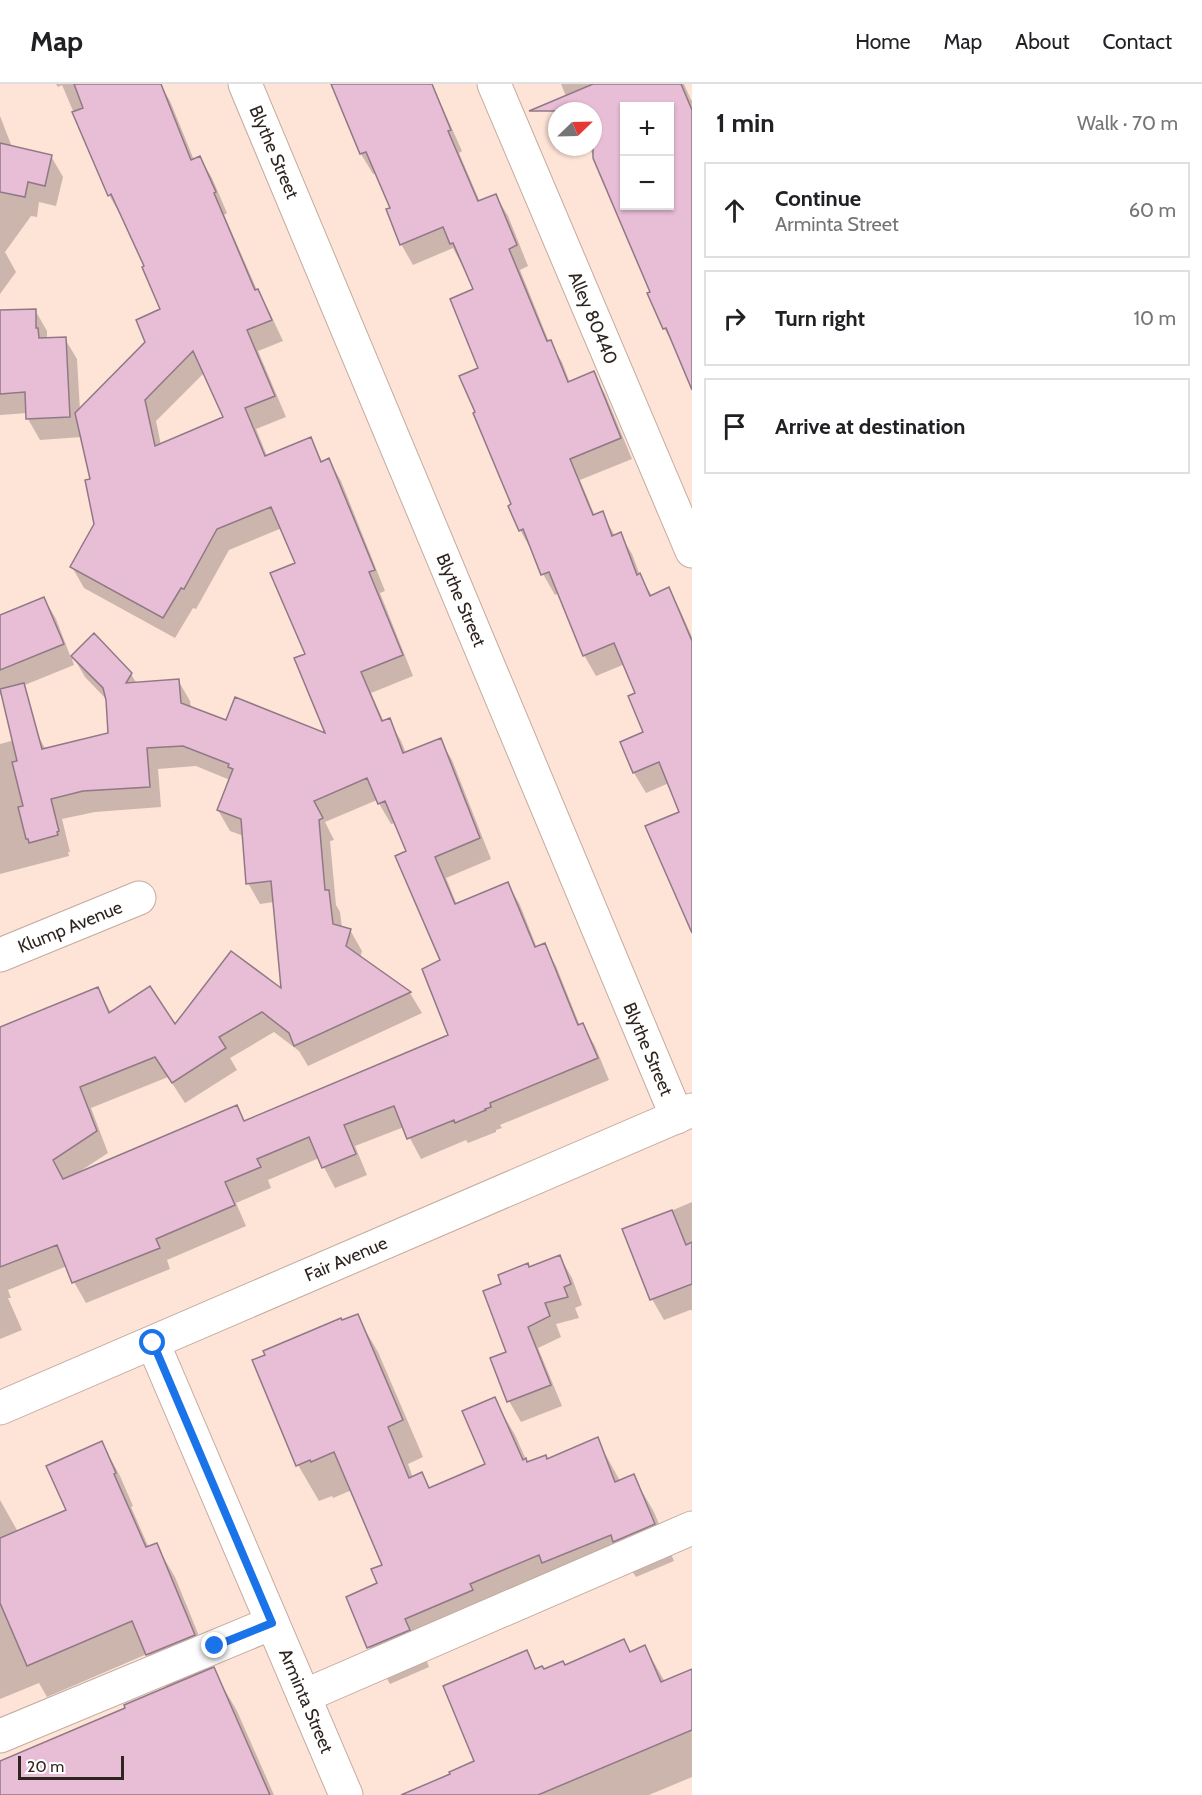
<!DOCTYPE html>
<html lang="en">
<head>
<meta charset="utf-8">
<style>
	:root { --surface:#fff; --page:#f2f2f2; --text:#202124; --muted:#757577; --line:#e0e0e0 }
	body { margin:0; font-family:Cabin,sans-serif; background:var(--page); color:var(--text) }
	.controls { position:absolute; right:18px; top:18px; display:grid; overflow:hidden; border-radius:0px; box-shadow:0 2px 4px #0004 }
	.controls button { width:54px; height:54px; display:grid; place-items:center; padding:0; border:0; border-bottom:2px solid var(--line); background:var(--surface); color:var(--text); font:30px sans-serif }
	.compass { position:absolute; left:548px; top:18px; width:54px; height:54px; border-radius:50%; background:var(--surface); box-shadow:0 2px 4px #0004; rotate:67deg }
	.scale { position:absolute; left:18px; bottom:15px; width:106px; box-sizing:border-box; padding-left:6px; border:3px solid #2f2520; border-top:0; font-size:16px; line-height:21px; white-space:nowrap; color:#2f2520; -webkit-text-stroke:4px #fff; paint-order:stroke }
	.stop { position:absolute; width:18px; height:18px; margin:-14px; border:4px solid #1a73e8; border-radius:50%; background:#fff }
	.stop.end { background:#1a73e8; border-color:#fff; box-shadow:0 2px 6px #0008 }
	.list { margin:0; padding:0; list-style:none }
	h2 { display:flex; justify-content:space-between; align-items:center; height:78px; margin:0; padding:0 24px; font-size:26px }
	h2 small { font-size:20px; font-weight:400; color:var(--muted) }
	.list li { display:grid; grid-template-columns:39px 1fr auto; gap:18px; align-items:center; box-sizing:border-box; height:96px; margin:0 12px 12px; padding:0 12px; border:2px solid var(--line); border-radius:0px }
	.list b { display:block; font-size:22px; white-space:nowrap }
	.list p { margin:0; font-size:20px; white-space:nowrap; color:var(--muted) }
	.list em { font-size:20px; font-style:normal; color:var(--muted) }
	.icon { flex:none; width:33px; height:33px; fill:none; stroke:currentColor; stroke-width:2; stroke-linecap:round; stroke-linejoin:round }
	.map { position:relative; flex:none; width:692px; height:1711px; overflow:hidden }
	header { display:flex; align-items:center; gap:36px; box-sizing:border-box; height:84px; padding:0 30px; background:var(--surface); border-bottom:2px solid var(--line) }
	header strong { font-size:28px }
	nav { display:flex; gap:33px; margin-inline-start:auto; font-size:21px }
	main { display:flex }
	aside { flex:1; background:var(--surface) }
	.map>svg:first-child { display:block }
</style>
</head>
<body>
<header>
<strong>Map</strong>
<nav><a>Home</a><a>Map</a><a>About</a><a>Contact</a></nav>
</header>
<main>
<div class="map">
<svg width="692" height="1711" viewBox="0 0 692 1711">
	<rect width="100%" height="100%" fill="#fee3d7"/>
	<!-- shadow -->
	<g fill="#0003" fill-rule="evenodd">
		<path d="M56,0H160L170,17L194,76L200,74L212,94L227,129L224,131L257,206L269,227L283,257L258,267L286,333L256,345L267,372L310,355L323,379L329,376L341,397L385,507L380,509L413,592L371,609L384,638L389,636L401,657L406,669L440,656L452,676L491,775L446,794L457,821L508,800L520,821L537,864L544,861L556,882L580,942L583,941L595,962L609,996L500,1041L502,1044L496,1046V1048L468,1059L466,1056L421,1075L404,1043L355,1062L367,1091L335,1104L319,1074L268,1096L271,1104L236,1119L246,1142L167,1176L170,1185L86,1219L74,1198L67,1182L8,1206L11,1214H8L22,1246L0,1255V943L98,904L111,929L175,943L283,907L274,818L260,820L248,799L244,752L230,747L218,726L230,696L196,682L158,685L161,723L95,728L62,735L70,768H68L69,772L0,790V660L37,650L46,666L110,650L107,616L85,593L74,574L72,575L74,581L0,611V533L44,514L56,535L71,574L94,551L131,590L137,600L178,596L190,617L191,624L226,638L328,652L307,571L297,480L282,444L229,466L196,525L193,524L175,554L84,504L72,483L96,441L91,396L82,353L40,356L28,335V329L0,331V227L35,226L47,247V256L65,255L77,275L80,327L147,258L162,226L146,183L122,131L121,132L109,111L62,1L58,3ZM204,289L225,334L161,361L156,337ZM377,716L391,740L395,739L408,768L442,877L450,952L245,1039L236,1023L65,1097L108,1069L91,1024L168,993L185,1019L237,986L230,974L274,948L299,967L308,982L422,929L410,909L360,874L362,867L350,846L342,844L340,828L336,821L330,757L334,756L325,738Z"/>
		<path d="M332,0H432L462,67L459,69L480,118L496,112L508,132L528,182L520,186L549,258L562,278L570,299L593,289L605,310L632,375L580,396L595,432L602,429L615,452L620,450L632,470L641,494L652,512L669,505L680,526L692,553V840L685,828L681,729L669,699L646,709L634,689L645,649L637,610L625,580L596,592L584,571L559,509L555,511L543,490L533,466L532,467L520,446L510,422L513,421L477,329L480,285L475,206L453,164L413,181L401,160L392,124L377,89L373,90L361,70Z"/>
		<path d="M561,0H684L691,16H692V302L676,266L664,244L652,208L610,108L589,63H593V27H572ZM624,22H670V122H624Z"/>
		<path d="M0,32L12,63L51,72L63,93L56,122L39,118L37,133L31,132L5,168L16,188L0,210Z"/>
		<path d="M692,1118V1226H690L664,1236L652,1215L624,1147Z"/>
		<path d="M560,1173L572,1194L582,1221L575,1224L579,1234L556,1240L561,1253L538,1264L562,1322L521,1338L509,1317L508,1269L503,1201L529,1184Z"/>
		<path d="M357,1232L378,1268L423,1373L408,1380L413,1394L422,1390L430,1405L487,1381L494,1315L515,1351L528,1380L547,1376L597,1355L620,1397L633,1392L654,1428L674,1477L636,1493L632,1487L425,1572L429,1583L390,1600L369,1563L348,1513L379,1500L384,1481L352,1406L333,1414L332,1412L319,1417L298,1381L342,1238Z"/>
		<path d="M102,1359L120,1392L133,1422L131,1423L149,1464L156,1461L175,1493L212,1584L237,1627L274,1711H0V1678L127,1625L167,1605L147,1570L47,1613L39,1599L0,1615V1416L18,1448L68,1427Z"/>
		<path d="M645,1563L665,1598L692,1587V1693L649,1711H437L476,1678L526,1568L537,1586L543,1587L630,1569Z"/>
	</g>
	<!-- building -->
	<g fill="#e8bdd6" stroke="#907986" stroke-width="1.5" fill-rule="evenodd">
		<path d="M74,0H161L191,76L200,72L216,108L214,109L255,206L258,205L272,236L247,246L275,312L245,324L265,372L311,353L321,378L329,374L375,486L369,488L403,571L361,588L382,637L390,634L403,669L441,654L480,754L435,773L455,820L508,798L535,863L545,859L578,941L583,939L598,974L490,1019L491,1023L485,1025L486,1026L455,1039L454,1036L407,1055L394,1022L344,1041L356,1070L322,1084L309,1053L257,1075L261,1083L225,1098L235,1121L156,1155L160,1164L72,1199L57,1161L0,1183V943L98,903L109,929L150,902L175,940L231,867L281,904L271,797L246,800L241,735L217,726L233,685L228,683L229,680L183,662L147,664L150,703L83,707L51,715L59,747L57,748L58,751L29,759L28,755H26L18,723L23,722L12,678L17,677L0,605L24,599L42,665L108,649L106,616L103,604L71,572L94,549L132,589L126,599L179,595L181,619L226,636L235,613L325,649L294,574L305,570L270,489L295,479L271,423L217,445L184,505L181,504L163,534L70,483L94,440L85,396L90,395L75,329L145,258L136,236L160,225L142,183L144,182L111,110L108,112L72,28L83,24ZM193,267L223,333L155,362L145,316ZM367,694L378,720L385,717L406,767L395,772L440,876L422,885L448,951L244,1037L237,1021L63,1095L53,1076L97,1047L80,1003L155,973L172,999L226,964L219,953L262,928L289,949L294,962L411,908L346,862L351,845L333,840L329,806H325L319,736L323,734L314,717Z"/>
		<path d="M331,0H432L451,46L448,47L478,117L496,110L517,161L509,165L547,257L551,256L568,298L594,287L621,354L570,375L593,431L603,427L612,452L621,448L637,491L640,489L650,512L669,503L692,557V849L645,742L679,728L659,678L633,689L620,658L643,648L628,612L635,609L614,559L583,572L549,488L541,491L523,445L519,447L508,422L511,420L473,329L475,328L459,292L478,284L450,215L473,205L453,159L450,160L443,143L400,161L386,125L390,124L366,68L360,70Z"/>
		<path d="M593,0H681L692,26V306L666,244L663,245L647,209L650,208L593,74V27H529ZM624,22H669V122H624Z"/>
		<path d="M0,59L52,71L45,102L28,98L25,113L0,108Z"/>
		<path d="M36,225V244H38L39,254L66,253L70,333L26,335L25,308L0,310V226Z"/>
		<path d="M44,513L64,560L0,586V531Z"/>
		<path d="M672,1126L686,1161L692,1158V1200L650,1216L622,1145Z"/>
		<path d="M560,1171L571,1200L564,1203L568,1213L545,1219L550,1232L528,1243L551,1301L507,1318L490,1274L506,1268L483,1207L501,1200L498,1191L528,1179L529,1183Z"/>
		<path d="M358,1230L403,1336L388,1343L409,1394L422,1388L429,1404L485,1380L462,1327L495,1313L523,1376L526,1374L527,1378L546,1371L547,1375L598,1353L615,1398L634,1390L655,1440L613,1458L611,1451L542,1479L539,1471L470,1500L473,1506L405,1535L410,1546L367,1564L346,1513L377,1499L371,1485L382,1481L334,1368L311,1378L310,1376L296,1382L252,1276L265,1271L263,1267L341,1234L342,1236Z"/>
		<path d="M102,1357L116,1389L114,1390L146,1463L157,1459L195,1551L146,1571L132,1537L27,1582L0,1519V1454L66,1426L46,1382Z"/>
		<path d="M624,1555L630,1568L645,1561L661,1598L692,1585V1646L538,1711H401L450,1690L449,1688L474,1677L443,1602L527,1566L535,1585L542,1582L544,1585L563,1577L565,1581Z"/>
		<path d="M214,1583L270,1711H0V1677L125,1624L124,1621Z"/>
	</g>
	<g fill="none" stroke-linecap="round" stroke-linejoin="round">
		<defs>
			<g id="minor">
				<path d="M245,0L677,1033"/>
				<path d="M494,0L692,467"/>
				<path d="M0,871L139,814"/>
				<path d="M153,1259L346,1711"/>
				<path d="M0,1324L692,1026"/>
				<path d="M304,1612L692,1444"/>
				<path d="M0,1652L272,1539"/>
			</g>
		</defs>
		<!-- minor casing -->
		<use href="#minor" stroke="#c4ab9f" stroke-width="35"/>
		<!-- minor -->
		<use href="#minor" stroke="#fff" stroke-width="33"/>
	</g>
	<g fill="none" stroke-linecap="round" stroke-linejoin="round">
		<!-- route -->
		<path stroke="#1a73e8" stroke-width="8" d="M153,1259L272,1539L215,1562"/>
	</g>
	<g text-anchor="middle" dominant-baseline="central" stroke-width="4.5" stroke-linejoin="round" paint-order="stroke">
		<!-- street labels -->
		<g font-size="18" fill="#2f2520" stroke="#fff">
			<text transform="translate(274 68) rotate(67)">Blythe Street</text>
			<text transform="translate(593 234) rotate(67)">Alley 80440</text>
			<text transform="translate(461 516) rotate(67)">Blythe Street</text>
			<text transform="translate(70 843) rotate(-22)">Klump Avenue</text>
			<text transform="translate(648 965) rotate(67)">Blythe Street</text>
			<text transform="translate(346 1175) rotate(-23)">Fair Avenue</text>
			<text transform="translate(306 1617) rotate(67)">Arminta Street</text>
		</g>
	</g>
</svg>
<div class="controls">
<button>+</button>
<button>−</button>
</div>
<svg class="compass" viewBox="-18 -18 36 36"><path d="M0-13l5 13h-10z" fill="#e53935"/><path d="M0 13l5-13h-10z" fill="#757577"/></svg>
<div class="scale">20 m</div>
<div class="stop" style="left:153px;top:1259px"></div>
<div class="stop end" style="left:215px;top:1562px"></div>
</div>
<aside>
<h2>1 min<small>Walk · 70 m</small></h2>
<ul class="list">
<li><svg class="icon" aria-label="ahead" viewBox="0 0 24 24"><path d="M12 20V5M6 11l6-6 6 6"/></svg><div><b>Continue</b><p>Arminta Street</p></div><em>60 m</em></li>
<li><svg class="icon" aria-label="right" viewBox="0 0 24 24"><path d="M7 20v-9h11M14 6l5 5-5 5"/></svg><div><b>Turn right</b></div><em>10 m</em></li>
<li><svg class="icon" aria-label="arrive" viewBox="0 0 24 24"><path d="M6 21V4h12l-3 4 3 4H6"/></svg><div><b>Arrive at destination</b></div></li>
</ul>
</aside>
</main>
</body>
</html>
